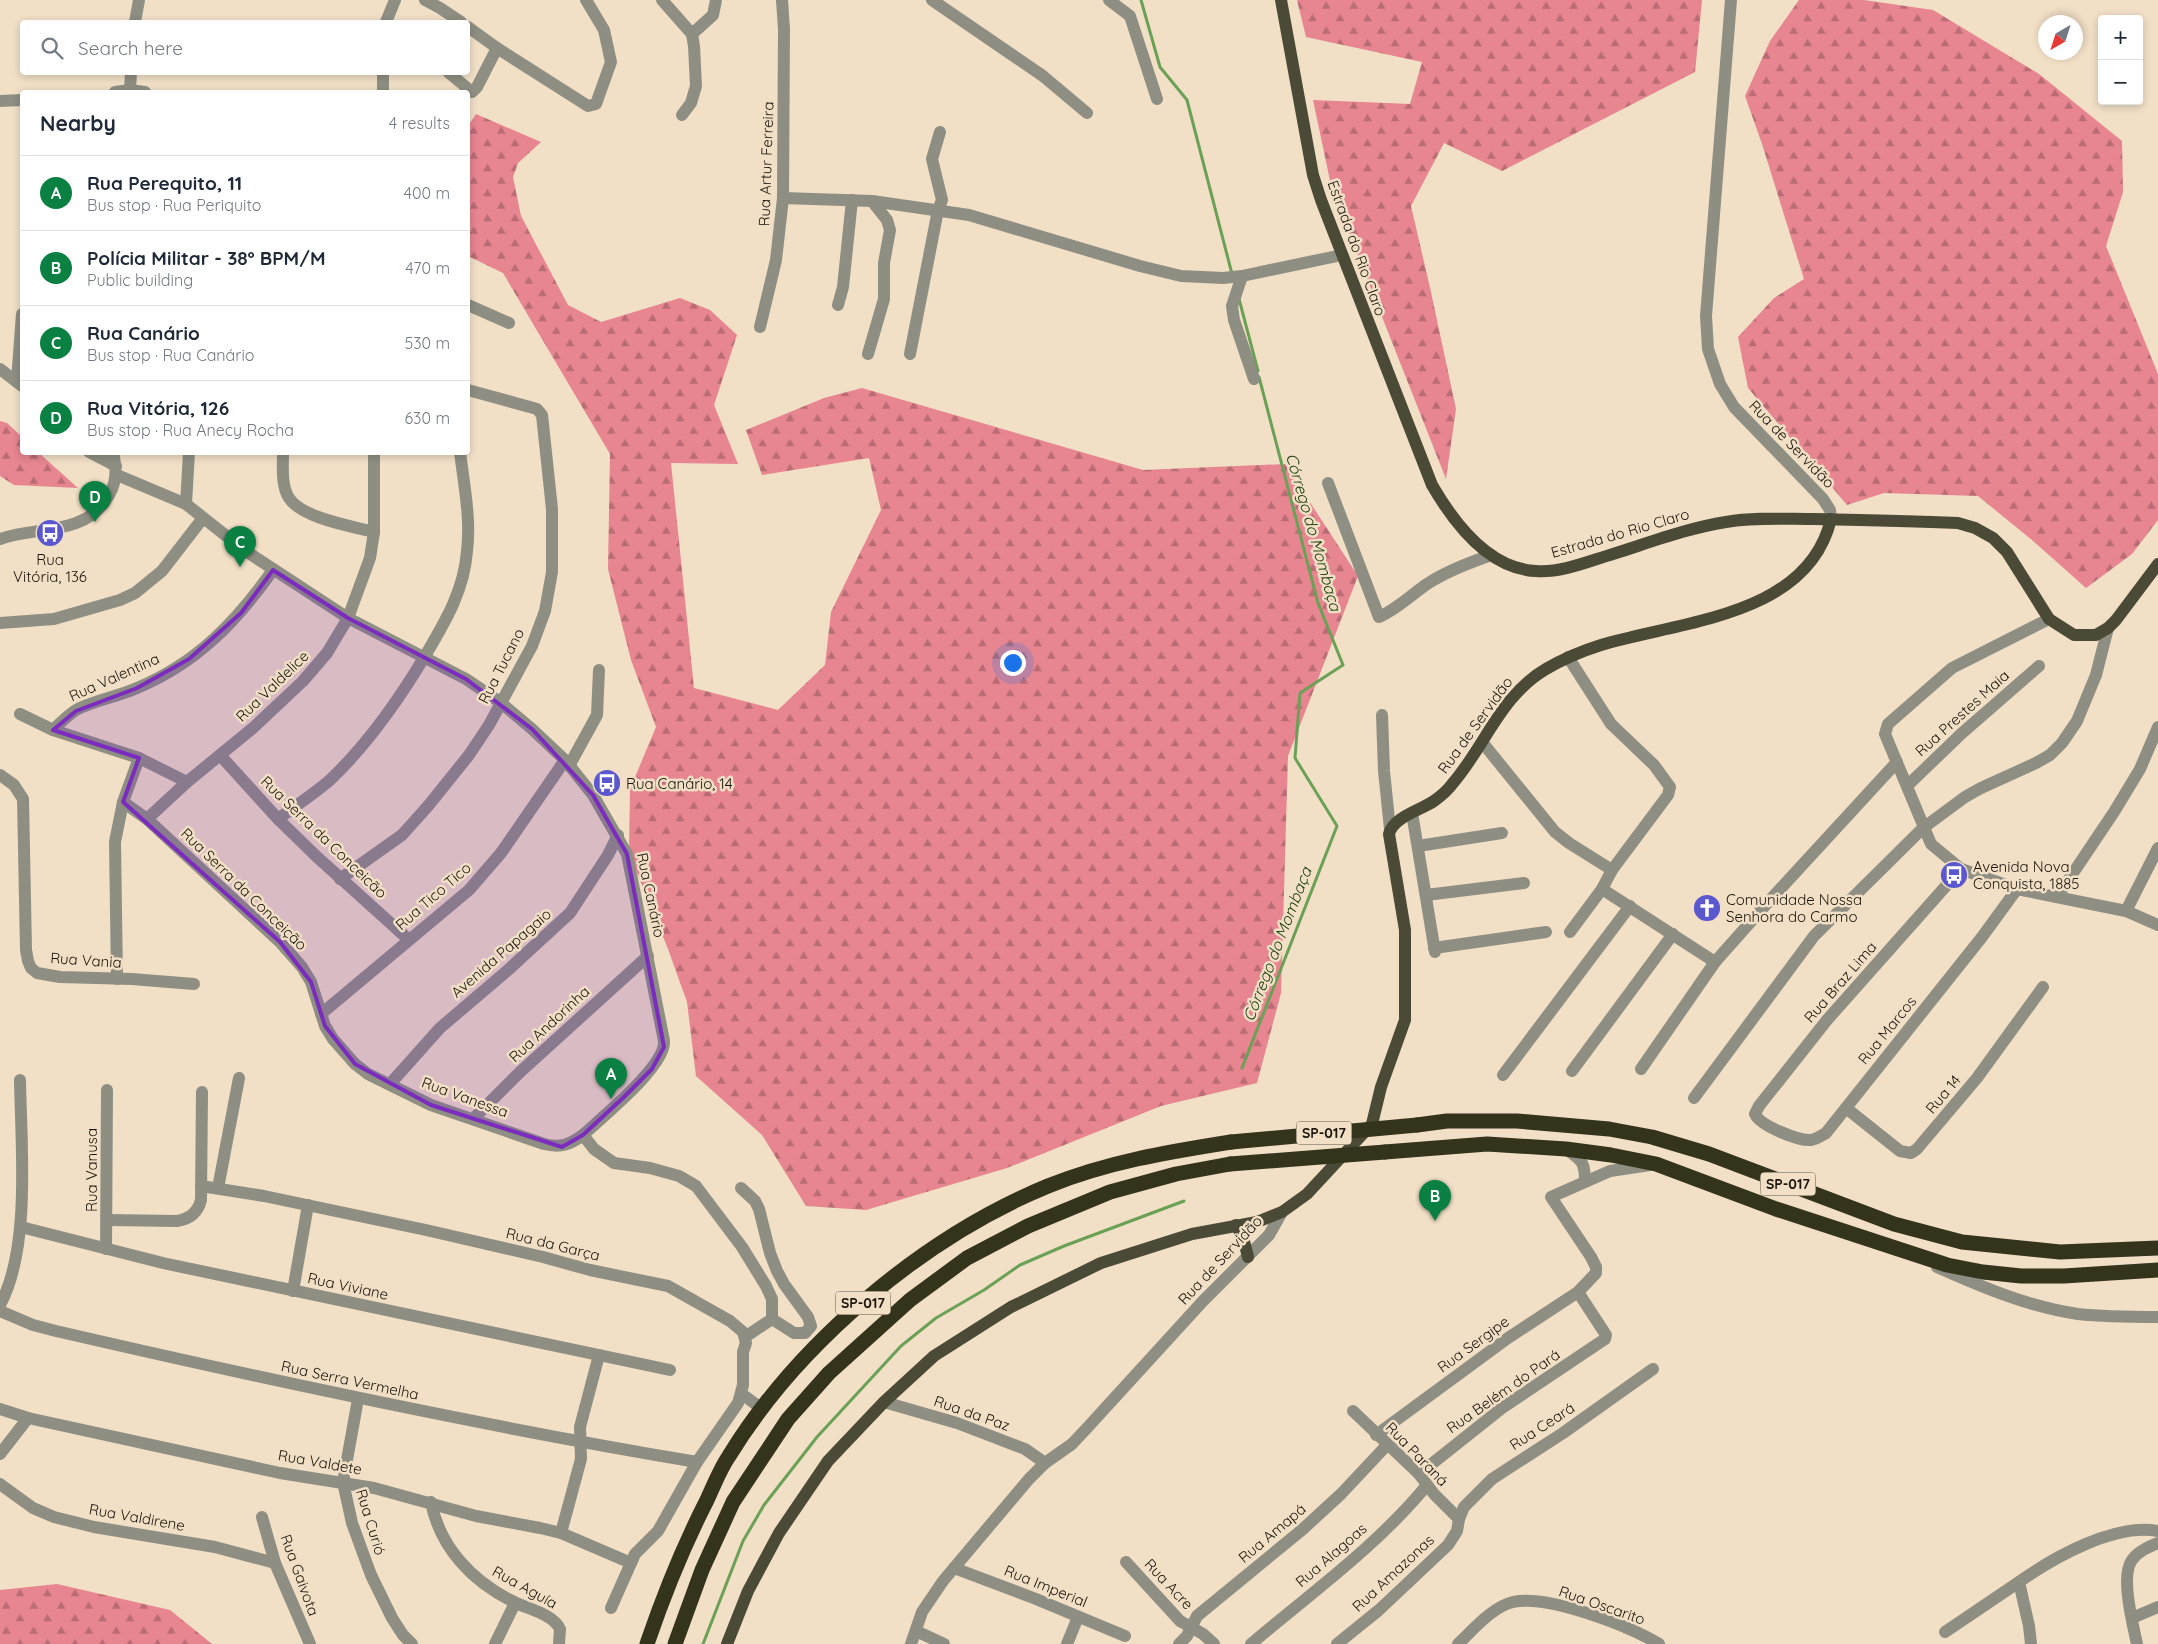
<!DOCTYPE html>
<html lang="en">
<head>
<meta charset="utf-8">
<style>
	:root { --surface:#fff; --page:#f2f2f3; --text:#1f2937; --muted:#747a83; --line:#e0e1e3; --accent:#0b8043 }
	body { margin:0; font-family:Quicksand,sans-serif; background:var(--page); color:var(--text) }
	.controls { position:absolute; right:15px; top:15px; display:grid; overflow:hidden; border-radius:5px; box-shadow:0 2px 8px #0003 }
	.controls button { width:45px; height:45px; display:grid; place-items:center; padding:0; border:0; border-bottom:1px solid var(--line); background:var(--surface); color:var(--text); font:25px sans-serif }
	.compass { position:absolute; left:2038px; top:15px; width:45px; height:45px; border-radius:50%; background:var(--surface); box-shadow:0 2px 8px #0003; rotate:219deg }
	.you { position:absolute; left:1012px; top:662px; width:18px; height:18px; margin:-12px; border:4px solid #fff; border-radius:50%; background:#1a73e8; box-shadow:0 0 0 8px #1a73e833 }
	.badge { display:grid; place-items:center; width:32px; height:32px; border-radius:50%; background:var(--accent); color:#fff; font-size:16px; font-weight:700 }
	.pin { position:absolute; translate:-50% -41px; filter:drop-shadow(0 1px 2px #0008) }
	.pin::after { content:''; position:absolute; top:26px; width:18px; height:15px; background:inherit; clip-path:polygon(0 0,100% 0,50% 100%) }
	.list { margin:0; padding:0; list-style:none }
	h2 { display:flex; justify-content:space-between; align-items:center; height:65px; margin:0; padding:0 20px; font-size:21px }
	h2 small { font-size:16px; font-weight:400; color:var(--muted) }
	.list li { display:grid; grid-template-columns:32px 1fr auto; gap:15px; align-items:center; box-sizing:border-box; height:75px; padding:0 20px; border-top:1px solid var(--line) }
	.list b { display:block; font-size:19px; white-space:nowrap }
	.list p { margin:0; font-size:16px; white-space:nowrap; color:var(--muted) }
	.list em { font-size:16px; font-style:normal; color:var(--muted) }
	.icon { flex:none; width:28px; height:28px; fill:none; stroke:currentColor; stroke-width:2; stroke-linecap:round; stroke-linejoin:round }
	.map { position:relative; flex:none; width:2158px; height:1644px; overflow:hidden }
	.search { position:absolute; background:var(--surface); box-shadow:0 2px 8px #0003; left:20px; top:20px; width:450px; height:55px; display:flex; align-items:center; gap:12px; box-sizing:border-box; padding:0 18px; border-radius:5px; color:var(--muted); font-size:19px }
	.panel { position:absolute; background:var(--surface); box-shadow:0 2px 8px #0003; left:20px; top:90px; width:450px; height:365px; border-radius:5px }
	.map>svg:first-child { display:block }
</style>
</head>
<body>
<div class="map">
<svg width="2158" height="1644" viewBox="0 0 2158 1644">
	<defs>
		<pattern id="forest-firs" width="22" height="20" patternUnits="userSpaceOnUse" patternTransform="scale(1.25)"><rect width="22" height="20" fill="#e78590"/><path d="M5 1l3.5 6h-7zM16 11l3.5 6h-7z" fill="#ba6c74"/></pattern>
	</defs>
	<rect width="100%" height="100%" fill="#f1dfc6"/>
	<!-- forest -->
	<g fill="url(#forest-firs)">
		<path d="M1297,0H1702L1695,72L1502,171L1444,143L1411,206L1431,292L1456,409L1446,479L1332,190L1313,100L1410,104L1422,62L1306,37Z"/>
		<path d="M1799,0H1864L1933,10L2039,74L2122,141L2123,192L2106,246L2158,374V520L2132,554L2086,588L2032,540L1978,496L1884,493L1847,505L1748,388L1738,337L1774,298L1804,279L1762,144L1745,96L1770,41Z"/>
		<path d="M476,114L541,142L518,163L513,177L521,216L568,305L601,322L680,298L710,310L737,335L714,405L738,464L671,463L694,688L778,710L825,665L831,612L881,510L869,458L762,475L746,430L824,398L862,388L1143,470L1285,464L1358,576L1288,756L1281,993L1257,1083L1161,1106L1007,1168L866,1210L806,1206L762,1135L696,1076L687,1002L668,949L629,853L630,789L656,727L631,660L608,569L610,454L503,273L468,256V126Z"/>
		<path d="M0,421L7,423L22,437V452L39,453L78,488L14,485L0,476Z"/>
		<path d="M57,1584L170,1610L212,1644H0V1590Z"/>
	</g>
	<g fill="none" stroke-linecap="round" stroke-linejoin="round">
		<!-- stream -->
		<g stroke="#6aa156" stroke-width="3">
			<path d="M1141,0L1160,67L1187,100L1232,274"/>
			<path d="M1239,299L1258,371"/>
			<path d="M1242,1068L1337,826L1295,758L1300,693L1343,665L1318,603L1259,377"/>
			<path d="M703,1644L743,1541L764,1505L817,1437L901,1346L936,1318L984,1290L1020,1265L1064,1246L1184,1201"/>
		</g>
		<!-- minor -->
		<g stroke="#8e8e82" stroke-width="12">
			<path d="M425,0L440,8L461,22"/>
			<path d="M662,0L692,34L694,46L696,86L691,103L682,115"/>
			<path d="M932,0L1043,76L1087,113"/>
			<path d="M1109,0L1130,16L1157,99"/>
			<path d="M1731,0L1706,316L1708,349L1720,384L1734,407L1823,499L1830,510L1831,519"/>
			<path d="M135,22L139,0"/>
			<path d="M386,22L395,0"/>
			<path d="M468,27L497,48"/>
			<path d="M692,34L713,15L716,0"/>
			<path d="M448,72L472,92L477,87L497,48L588,106L596,104L611,62L604,30L586,0"/>
			<path d="M130,90L131,72"/>
			<path d="M115,92L130,90L145,92"/>
			<path d="M383,92V72"/>
			<path d="M0,101L22,100"/>
			<path d="M783,198L872,201L969,215L1140,266L1181,276L1223,278L1242,276L1342,255"/>
			<path d="M1242,276L1232,306L1234,320L1254,379"/>
			<path d="M468,305L509,323"/>
			<path d="M838,305L843,287L852,200"/>
			<path d="M760,327L776,260L783,198L784,29L782,0"/>
			<path d="M868,354L884,299V263L890,230L887,220L872,201"/>
			<path d="M910,354L938,210L942,200L932,159L940,132"/>
			<path d="M0,369L22,386"/>
			<path d="M17,381L22,314"/>
			<path d="M89,452L116,466"/>
			<path d="M283,452C283,466 281,486 289,498C302,518 351,526 374,532"/>
			<path d="M117,475L186,504L244,550L348,618L466,679L500,702L532,729L565,760L593,795L627,854L664,1041C666,1066 602,1117 583,1135C569,1145 561,1148 544,1144L431,1105L368,1074L355,1064L333,1039L325,1026L311,982L302,967L280,942L147,819L123,802"/>
			<path d="M1328,483L1379,617C1397,609 1411,595 1427,584C1447,571 1469,563 1491,555"/>
			<path d="M186,504L189,452"/>
			<path d="M0,539C36,526 82,536 106,500C117,484 117,471 113,452"/>
			<path d="M2049,619L1952,668L1888,724L1885,734L1931,844L1961,869L2017,889L2126,911L2158,925"/>
			<path d="M0,623L54,619L120,600L135,593L162,571L203,518"/>
			<path d="M1568,657L1611,724L1654,765L1670,787L1668,795L1612,870L1602,889L1715,962"/>
			<path d="M20,714L53,730L139,758L187,782"/>
			<path d="M1382,715L1384,771L1390,829"/>
			<path d="M53,730C60,723 68,715 76,710C95,700 117,697 137,688C197,663 236,622 273,570"/>
			<path d="M1482,742L1555,832L1569,843L1612,870"/>
			<path d="M220,755L278,819L316,856L408,939"/>
			<path d="M569,766L597,715L599,670"/>
			<path d="M0,775L14,785L23,799L26,950L28,961L31,968L37,973L60,977L132,979L194,984"/>
			<path d="M1907,786L1961,734L2039,666"/>
			<path d="M1412,813L1435,952"/>
			<path d="M147,819L187,782L253,728L303,681L327,653L348,618L370,558L374,532V452"/>
			<path d="M278,819C295,806 314,794 330,780C368,744 398,701 425,656C445,622 464,591 467,551C471,519 464,485 460,452"/>
			<path d="M1418,846L1502,833"/>
			<path d="M1961,869L1827,1020L1759,1106L1755,1114C1760,1126 1799,1141 1811,1140C1817,1139 1821,1136 1826,1133L1982,937L2017,889"/>
			<path d="M340,879L402,835L428,806L469,755L489,725L532,646L545,611L552,572V509L542,415L537,409L468,390"/>
			<path d="M1426,895L1524,883"/>
			<path d="M2057,897L2114,812L2140,769L2158,727"/>
			<path d="M2126,911L2158,848"/>
			<path d="M1570,932L1602,889"/>
			<path d="M1434,948L1546,932"/>
			<path d="M117,979L115,842L123,802L139,758"/>
			<path d="M321,1014L469,890L501,853L565,760"/>
			<path d="M1641,1069L1715,962L1770,900L1897,762"/>
			<path d="M1572,1071L1673,934"/>
			<path d="M1503,1075L1630,906"/>
			<path d="M390,1084L440,1028L508,970L570,913L608,855L618,835"/>
			<path d="M1694,1098L1814,936L1923,828L1965,797L1981,788L2036,763L2050,755L2062,743L2077,721L2096,675L2108,628"/>
			<path d="M1846,1108L1900,1151L1911,1153L1917,1149L1977,1078L2043,987"/>
			<path d="M474,1118L519,1073L648,956"/>
			<path d="M583,1135L594,1149L614,1163L650,1168L679,1176L696,1186L742,1247L766,1286L772,1299V1319L745,1337"/>
			<path d="M1566,1149C1581,1160 1585,1161 1585,1181"/>
			<path d="M201,1186L264,1196L426,1230L543,1257L590,1270L668,1286L730,1321L743,1332L746,1343L743,1352V1385L738,1403L697,1462L658,1531L635,1554L611,1608"/>
			<path d="M218,1188L239,1078"/>
			<path d="M741,1188L755,1201L759,1209L770,1253L777,1271L784,1284L808,1317L811,1326L805,1333H794L772,1319"/>
			<path d="M108,1220L177,1221C190,1219 198,1212 201,1200L202,1092"/>
			<path d="M21,1227L163,1263L670,1370"/>
			<path d="M106,1249L107,1090"/>
			<path d="M1937,1267C1982,1287 2029,1307 2078,1314C2105,1317 2131,1317 2158,1317"/>
			<path d="M293,1291L308,1205"/>
			<path d="M0,1305C31,1248 21,1145 20,1080"/>
			<path d="M0,1311L33,1325L56,1331C268,1380 482,1426 697,1462"/>
			<path d="M742,1394L762,1409"/>
			<path d="M358,1399L343,1482L352,1523L371,1575L392,1618L403,1635L412,1644"/>
			<path d="M884,1402L957,1423L1025,1449L1045,1463"/>
			<path d="M0,1409L28,1418L280,1473L374,1488L476,1516L540,1528L561,1533L631,1563"/>
			<path d="M1353,1411L1419,1474L1434,1494L1459,1519"/>
			<path d="M1376,1435L1508,1338L1578,1292L1596,1273V1267L1591,1257L1551,1197L1610,1171L1650,1165"/>
			<path d="M0,1454L28,1418"/>
			<path d="M1419,1474L1502,1408L1605,1339L1606,1335L1578,1292"/>
			<path d="M0,1484L33,1508L54,1517L94,1527L215,1547L275,1563"/>
			<path d="M431,1502C440,1548 473,1582 514,1602C528,1609 553,1614 560,1629L559,1644"/>
			<path d="M262,1517L275,1563L310,1644"/>
			<path d="M561,1533L581,1459L580,1427L599,1355"/>
			<path d="M1126,1562L1180,1621L1203,1634L1214,1644"/>
			<path d="M954,1568L1036,1599L1125,1636"/>
			<path d="M2132,1618L2158,1607"/>
			<path d="M916,1631L944,1644"/>
			<path d="M1945,1632L2019,1582"/>
			<path d="M495,1644L515,1603"/>
			<path d="M911,1644L922,1612L943,1581L1029,1479L1045,1463L1072,1444L1087,1428L1203,1301L1269,1235L1282,1212"/>
			<path d="M1067,1644L1078,1617"/>
			<path d="M1179,1644L1187,1636L1197,1616L1303,1529L1341,1494L1387,1445"/>
			<path d="M1251,1644C1311,1593 1377,1546 1427,1485"/>
			<path d="M1337,1644L1379,1610L1448,1545L1457,1531L1459,1519L1464,1507L1492,1479L1563,1433L1653,1369"/>
			<path d="M1458,1644C1473,1630 1492,1607 1513,1602C1548,1594 1629,1626 1659,1644"/>
			<path d="M2031,1644L2029,1626L2019,1582C2054,1557 2115,1523 2158,1531"/>
			<path d="M2137,1644C2133,1625 2120,1576 2132,1560C2138,1551 2149,1547 2158,1543"/>
		</g>
		<!-- major -->
		<g stroke="#4b4a36" stroke-width="12">
			<path d="M1281,0L1313,175L1321,200L1432,485C1454,523 1488,569 1536,571C1562,573 1589,561 1613,554C1651,542 1688,528 1726,522C1755,517 1785,519 1814,519C1862,520 1910,521 1958,523L1975,528L1993,538L2007,552L2049,619L2074,635H2096L2108,628L2116,620L2158,564"/>
			<path d="M1236,1225L1243,1237L1248,1257"/>
			<path d="M727,1644L748,1591L779,1533L828,1461L884,1402L934,1356L1011,1307L1101,1263L1192,1234L1257,1222L1282,1212L1307,1194L1372,1124L1381,1087L1405,1020V930L1389,834C1393,817 1421,810 1434,801C1441,796 1448,790 1453,783C1485,746 1501,695 1546,669C1563,659 1582,651 1601,645C1680,621 1808,617 1831,519"/>
		</g>
		<!-- highway -->
		<g stroke="#34331c" stroke-width="15">
			<path d="M1417,1125L1447,1121H1517L1609,1129L1652,1137L1709,1154L1894,1224L1962,1242L2060,1252L2158,1248"/>
			<path d="M1385,1152L1487,1144L1566,1149L1611,1155L1656,1164L1776,1209L1947,1265L1983,1272L2021,1276H2064L2158,1270"/>
			<path d="M647,1644C664,1594 683,1547 707,1500C714,1485 720,1469 729,1456C799,1342 924,1237 1048,1186C1107,1162 1168,1152 1231,1142"/>
			<path d="M675,1644L702,1570L733,1502L788,1419L829,1373L910,1300L967,1258L1028,1226L1110,1192L1176,1174L1230,1164"/>
		</g>
		<!-- highway-bridge -->
		<g stroke="#34331c" stroke-width="15">
			<path d="M1231,1142L1417,1125"/>
			<path d="M1230,1164L1385,1152"/>
		</g>
	</g>
	<!-- marked area -->
	<path fill="#7b2cbf" fill-opacity="0.2" stroke="#7b2cbf" stroke-width="4" stroke-linejoin="round" d="M273,570L348,618L466,679L532,729L593,795L627,854L664,1047L652,1069L624,1097L583,1135L562,1147L431,1105L355,1064L325,1026L311,982L280,942L123,802L139,758L53,730L76,711L137,688L189,659L241,613Z"/>
	<!-- icons -->
	<defs>
		<symbol id="bus-disc" viewBox="-11 -11 22 22"><circle r="9.5" fill="#5b57cf" stroke="#f1dfc6"/><path d="M-5-6H5V4H4V6H2V4H-2V6H-4V4H-5ZM-3.5-4V0h7V-4ZM-3.5 1.2v1.5H-2V1.2ZM2 1.2v1.5H3.5V1.2Z" fill="#fff"/></symbol>
		<symbol id="church-disc" viewBox="-11 -11 22 22"><circle r="9.5" fill="#5b57cf" stroke="#f1dfc6"/><path d="M-1.2-6h2.4v3.5h3.3v2.4h-3.3V6h-2.4V-.1h-3.3v-2.4h3.3Z" fill="#fff"/></symbol>
	</defs>
	<g fill-rule="evenodd">
		<use href="#bus-disc" x="34" y="517" width="32" height="32"/>
		<use href="#bus-disc" x="591" y="767" width="32" height="32"/>
		<use href="#bus-disc" x="1938" y="859" width="32" height="32"/>
		<use href="#church-disc" x="1691" y="892" width="32" height="32"/>
	</g>
	<g text-anchor="middle" dominant-baseline="central" stroke-width="5" stroke-linejoin="round" paint-order="stroke">
		<!-- shield labels -->
		<g fill="#f1dfc6" stroke="#5b5244" stroke-width="1">
			<rect x="1296.5" y="1121.5" width="55" height="23" rx="4"/>
			<rect x="1760.5" y="1172.5" width="55" height="23" rx="4"/>
			<rect x="835.5" y="1291.5" width="55" height="23" rx="4"/>
		</g>
		<g font-size="14" font-weight="bold" fill="#1b150c">
			<text x="1324" y="1133">SP-017</text>
			<text x="1788" y="1184">SP-017</text>
			<text x="863" y="1303">SP-017</text>
		</g>
		<!-- street labels -->
		<g font-size="15" fill="#1b150c" stroke="#f1dfc6">
			<text transform="translate(766 164) rotate(-88)">Rua Artur Ferreira</text>
			<text transform="translate(1357 248) rotate(70)">Estrada do Rio Claro</text>
			<text transform="translate(1792 444) rotate(46)">Rua de Servidão</text>
			<text transform="translate(1620 533) rotate(-16)">Estrada do Rio Claro</text>
			<text transform="translate(501 666) rotate(-63)">Rua Tucano</text>
			<text transform="translate(114 677) rotate(-24)">Rua Valentina</text>
			<text transform="translate(272 686) rotate(-44)">Rua Valdelice</text>
			<text transform="translate(1962 713) rotate(-42)">Rua Prestes Maia</text>
			<text transform="translate(1475 725) rotate(-54)">Rua de Servidão</text>
			<text transform="translate(324 837) rotate(44)">Rua Serra da Conceicão</text>
			<text transform="translate(244 889) rotate(44)">Rua Serra da Conceição</text>
			<text transform="translate(651 895) rotate(78)">Rua Canário</text>
			<text transform="translate(433 896) rotate(-41)">Rua Tico Tico</text>
			<text transform="translate(501 953) rotate(-41)">Avenida Papagaio</text>
			<text transform="translate(86 960) rotate(4)">Rua Vania</text>
			<text transform="translate(1840 982) rotate(-49)">Rua Braz Lima</text>
			<text transform="translate(549 1024) rotate(-43)">Rua Andorinha</text>
			<text transform="translate(1887 1030) rotate(-51)">Rua Marcos</text>
			<text transform="translate(1943 1094) rotate(-50)">Rua 14</text>
			<text transform="translate(465 1097) rotate(20)">Rua Vanessa</text>
			<text transform="translate(91 1170) rotate(-90)">Rua Vanusa</text>
			<text transform="translate(553 1244) rotate(14)">Rua da Garça</text>
			<text transform="translate(1220 1260) rotate(-47)">Rua de Servidão</text>
			<text transform="translate(348 1286) rotate(12)">Rua Viviane</text>
			<text transform="translate(1473 1344) rotate(-36)">Rua Sergipe</text>
			<text transform="translate(350 1380) rotate(12)">Rua Serra Vermelha</text>
			<text transform="translate(1503 1391) rotate(-35)">Rua Belém do Pará</text>
			<text transform="translate(972 1413) rotate(19)">Rua da Paz</text>
			<text transform="translate(1542 1426) rotate(-33)">Rua Ceará</text>
			<text transform="translate(1417 1454) rotate(46)">Rua Paraná</text>
			<text transform="translate(320 1462) rotate(10)">Rua Valdete</text>
			<text transform="translate(137 1517) rotate(10)">Rua Valdirene</text>
			<text transform="translate(371 1522) rotate(73)">Rua Curió</text>
			<text transform="translate(1272 1533) rotate(-40)">Rua Amapá</text>
			<text transform="translate(1331 1555) rotate(-41)">Rua Alagoas</text>
			<text transform="translate(1393 1573) rotate(-43)">Rua Amazonas</text>
			<text transform="translate(300 1575) rotate(70)">Rua Gaivota</text>
			<text transform="translate(1169 1584) rotate(47)">Rua Acre</text>
			<text transform="translate(1046 1586) rotate(22)">Rua Imperial</text>
			<text transform="translate(525 1587) rotate(29)">Rua Aguía</text>
			<text transform="translate(1602 1605) rotate(19)">Rua Oscarito</text>
		</g>
		<!-- poi labels -->
		<g font-size="15" fill="#1b150c" stroke="#f1dfc6" text-anchor="start">
			<text x="50" y="559" text-anchor="middle">Rua<tspan x="50" dy="17">Vitória, 136</tspan></text>
			<text x="626" y="783">Rua Canário, 14</text>
			<text x="1973" y="866">Avenida Nova<tspan x="1973" dy="17">Conquista, 1885</tspan></text>
			<text x="1726" y="899">Comunidade Nossa<tspan x="1726" dy="17">Senhora do Carmo</tspan></text>
		</g>
		<!-- water labels -->
		<g font-size="16" font-style="italic" fill="#173c05" stroke="#f1dfc6">
			<text transform="translate(1314 532) rotate(74)">Córrego do Mombaça</text>
			<text transform="translate(1277 944) rotate(-69)">Córrego do Mombaça</text>
		</g>
	</g>
</svg>
<div class="controls">
<button>+</button>
<button>−</button>
</div>
<svg class="compass" viewBox="-18 -18 36 36"><path d="M0-13l5 13h-10z" fill="#e53935"/><path d="M0 13l5-13h-10z" fill="#747a83"/></svg>
<div class="you"></div>
<div class="pin badge" style="left:611px;top:1099px">A</div>
<div class="pin badge" style="left:1435px;top:1221px">B</div>
<div class="pin badge" style="left:240px;top:567px">C</div>
<div class="pin badge" style="left:95px;top:522px">D</div>
<div class="search"><svg class="icon" aria-label="search" viewBox="0 0 24 24"><circle cx="10" cy="10" r="6"/><path d="M15 15l6 6"/></svg>Search here</div>
<section class="panel">
<h2>Nearby<small>4 results</small></h2>
<ul class="list">
<li><span class="badge">A</span><div><b>Rua Perequito, 11</b><p>Bus stop · Rua Periquito</p></div><em>400 m</em></li>
<li><span class="badge">B</span><div><b>Polícia Militar - 38º BPM/M</b><p>Public building</p></div><em>470 m</em></li>
<li><span class="badge">C</span><div><b>Rua Canário</b><p>Bus stop · Rua Canário</p></div><em>530 m</em></li>
<li><span class="badge">D</span><div><b>Rua Vitória, 126</b><p>Bus stop · Rua Anecy Rocha</p></div><em>630 m</em></li>
</ul>
</section>
</div>
</body>
</html>
